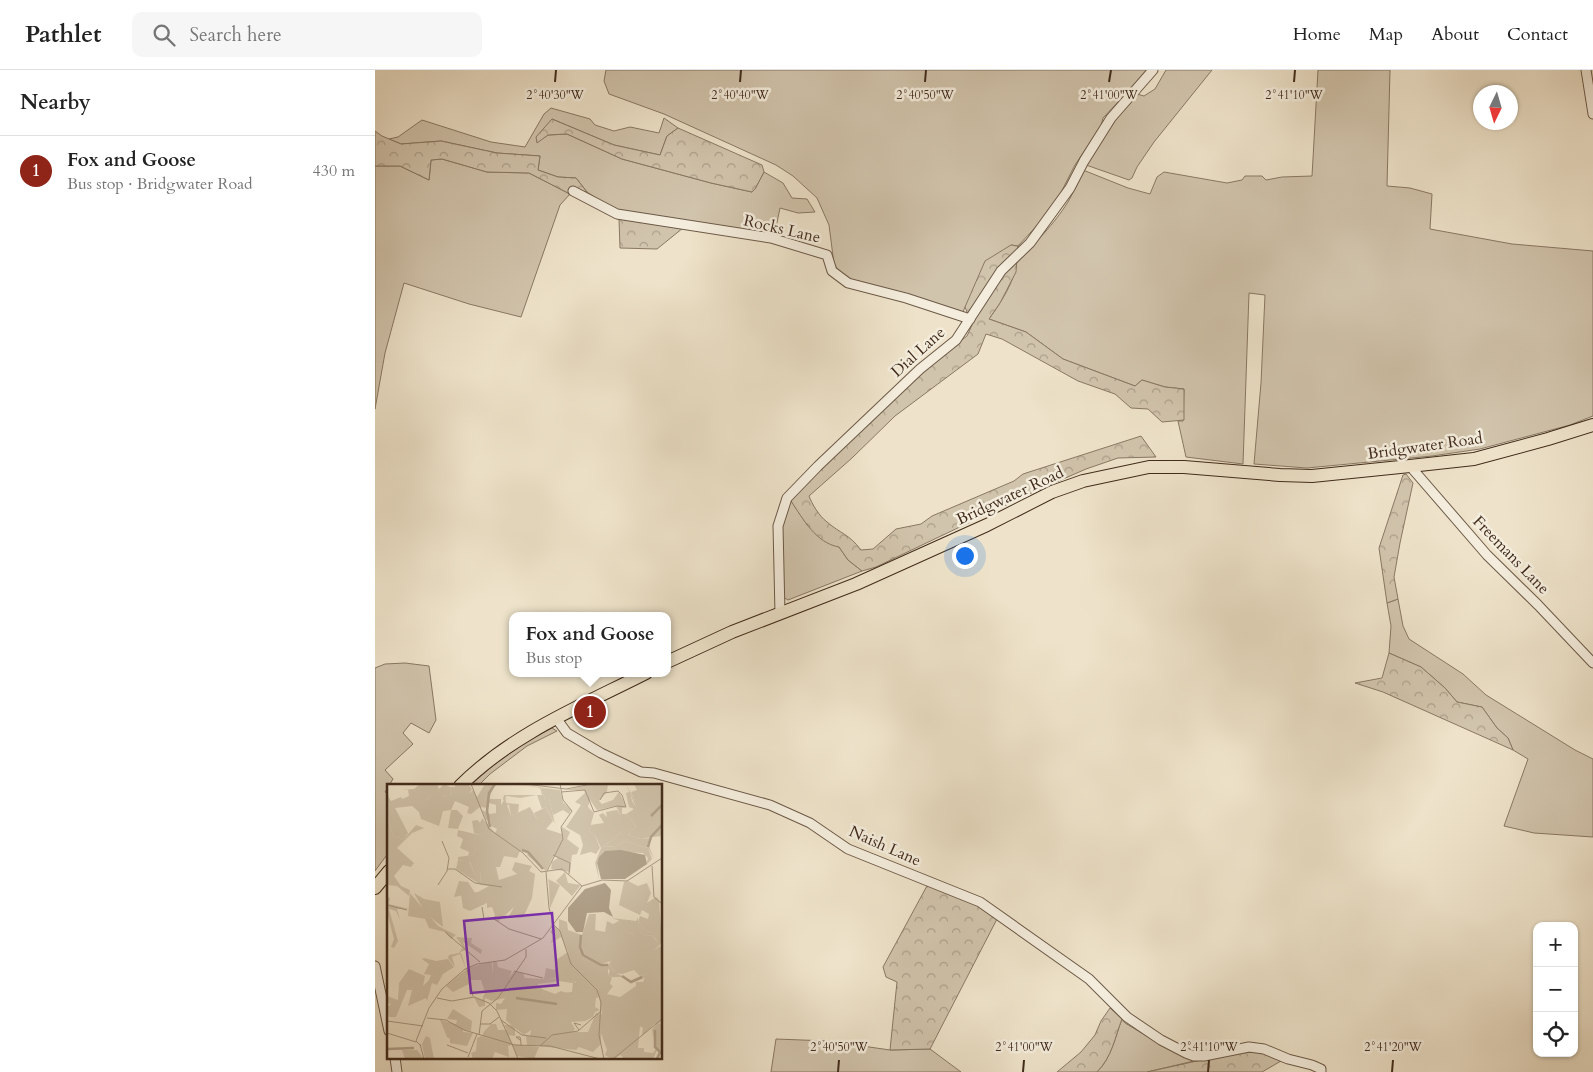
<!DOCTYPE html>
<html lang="en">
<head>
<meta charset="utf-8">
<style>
	:root { --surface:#fff; --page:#f6f6f6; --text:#222; --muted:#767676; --line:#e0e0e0; --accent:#8f2418 }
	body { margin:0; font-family:Cardo,serif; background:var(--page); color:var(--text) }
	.controls { position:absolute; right:15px; bottom:15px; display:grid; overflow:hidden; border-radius:10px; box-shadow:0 1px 4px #0004 }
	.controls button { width:45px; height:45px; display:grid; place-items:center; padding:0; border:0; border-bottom:1px solid var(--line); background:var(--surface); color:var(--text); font:25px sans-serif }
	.compass { position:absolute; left:1098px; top:15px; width:45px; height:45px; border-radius:50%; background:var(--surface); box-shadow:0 1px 4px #0004; rotate:185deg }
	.you { position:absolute; left:589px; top:485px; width:18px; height:18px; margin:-12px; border:4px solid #fff; border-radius:50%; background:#1a73e8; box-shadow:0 0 0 8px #1a73e833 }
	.badge { display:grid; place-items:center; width:32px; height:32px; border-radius:50%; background:var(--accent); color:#fff; font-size:16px; font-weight:700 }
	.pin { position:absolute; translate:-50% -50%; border:2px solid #fff; box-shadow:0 1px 5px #0006 }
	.popup { position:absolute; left:134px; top:542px; width:162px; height:65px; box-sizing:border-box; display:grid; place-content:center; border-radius:10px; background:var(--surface); filter:drop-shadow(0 1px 4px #0005); font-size:16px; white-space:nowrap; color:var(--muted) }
	.popup b { font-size:19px; color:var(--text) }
	.popup::after { content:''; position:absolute; left:50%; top:100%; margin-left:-10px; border:10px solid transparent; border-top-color:var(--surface) }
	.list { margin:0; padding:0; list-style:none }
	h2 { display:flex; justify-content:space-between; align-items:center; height:65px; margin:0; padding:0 20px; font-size:21px }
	h2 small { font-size:16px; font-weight:400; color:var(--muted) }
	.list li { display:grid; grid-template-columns:32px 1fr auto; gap:15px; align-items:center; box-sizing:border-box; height:70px; padding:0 20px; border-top:1px solid var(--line) }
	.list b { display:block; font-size:19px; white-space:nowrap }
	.list p { margin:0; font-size:16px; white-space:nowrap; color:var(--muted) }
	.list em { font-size:16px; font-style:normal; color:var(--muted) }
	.icon { flex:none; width:28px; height:28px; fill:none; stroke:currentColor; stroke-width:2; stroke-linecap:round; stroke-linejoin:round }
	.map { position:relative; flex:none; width:1218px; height:1002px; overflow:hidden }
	header { display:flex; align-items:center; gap:30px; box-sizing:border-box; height:70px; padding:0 25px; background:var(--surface); border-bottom:1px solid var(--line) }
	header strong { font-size:24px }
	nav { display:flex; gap:28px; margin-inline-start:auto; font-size:18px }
	.search { width:350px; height:45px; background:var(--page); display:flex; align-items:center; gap:12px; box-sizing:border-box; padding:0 18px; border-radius:10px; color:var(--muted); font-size:19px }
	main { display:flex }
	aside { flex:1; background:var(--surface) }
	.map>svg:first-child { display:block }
</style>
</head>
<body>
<header>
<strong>Pathlet</strong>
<div class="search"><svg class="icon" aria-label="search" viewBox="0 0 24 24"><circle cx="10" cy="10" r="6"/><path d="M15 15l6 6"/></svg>Search here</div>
<nav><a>Home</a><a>Map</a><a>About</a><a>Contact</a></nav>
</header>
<main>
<aside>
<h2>Nearby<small></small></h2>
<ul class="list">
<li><span class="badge">1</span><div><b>Fox and Goose</b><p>Bus stop · Bridgwater Road</p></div><em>430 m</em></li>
</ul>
</aside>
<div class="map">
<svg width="1218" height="1002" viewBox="0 0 1218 1002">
	<defs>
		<pattern id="forest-crowns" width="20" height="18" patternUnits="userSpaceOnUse" patternTransform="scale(1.25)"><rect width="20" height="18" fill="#d1c4ac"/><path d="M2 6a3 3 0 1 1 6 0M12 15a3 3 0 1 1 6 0" fill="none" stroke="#ab9f8b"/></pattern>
	</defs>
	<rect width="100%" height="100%" fill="#eee3ca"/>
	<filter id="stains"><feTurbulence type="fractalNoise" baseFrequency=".004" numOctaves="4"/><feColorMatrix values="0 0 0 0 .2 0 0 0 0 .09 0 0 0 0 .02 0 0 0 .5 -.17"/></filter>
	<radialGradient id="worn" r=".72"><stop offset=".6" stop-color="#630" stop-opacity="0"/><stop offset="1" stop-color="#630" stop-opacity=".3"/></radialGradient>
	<!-- grass -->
	<g fill="#d1c4ac" stroke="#897864">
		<path d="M231,0H773L728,48L726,56L700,95L681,132L669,148L643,176L636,175L590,237L588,242L475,210L466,204L459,194L454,155L442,128L418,106L401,95L289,44L234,24L229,11Z"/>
		<path d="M791,0H837L779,72L762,97L757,108L754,110L711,95L743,44L762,24L769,26L780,19Z"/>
		<path d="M943,0H1015L1012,116L1035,118L1057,124L1055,159L1137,174L1218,181V346L1195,355L1105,379L1057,386L932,398L879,394L886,313L890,225L874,223L868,394L811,387L803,351H808L809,319L790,317L767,310L760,316L688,289L651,262L614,249C626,232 640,212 642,190C661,173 679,154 693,132C699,122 703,110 708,100L753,118L775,124L782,107L789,102L852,113L867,110L870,106H887L891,110L907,107L937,106Z"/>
		<path d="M176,38L215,49L220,55L239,61L255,57L284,63L289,48L303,58L292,66L285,85L239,75L177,49L162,72L173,65L192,64L247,89L336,113L377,122L380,119L389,102L408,113L417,128L432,129L440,142L423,143L405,138L400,162L396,165L246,141L235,137L212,122L201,108L183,107L163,100L165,86L122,83L66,71L26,74L14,69L23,67L47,50L116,72L150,77L169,44Z"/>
		<path d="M67,89L112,102L154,103L195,124L185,135L146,247L94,234L29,213L10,283L0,339V96H25L54,110L56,90Z"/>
		<path d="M416,431L433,456L464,477L473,490L487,501L413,530L408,527L407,452Z"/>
		<path d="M1023,529L1028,556L1034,569L1088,604L1111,625L1200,680L1218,689V767L1159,763L1129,756L1153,689L1138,680L1133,668L1122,658L1107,637L1082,632L1070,618L1046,597L1014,583L1016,556L1012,533Z"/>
		<path d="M30,593L54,596L61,650L54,663L36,653L28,663L38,674L10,700L18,709L10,722L14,725V782L0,801V598L10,594Z"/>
		<path d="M177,658L182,661L152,676L115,704L103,716H95C120,692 146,674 177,658Z"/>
		<path d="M747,949L750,953L790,977L819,991L772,1002H722C737,987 740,967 747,949Z"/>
		<path d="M401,969L453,971L515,980L555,979L586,1002H396Z"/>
	</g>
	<!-- forest -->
	<g fill="url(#forest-crowns)" stroke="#897864">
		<path d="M177,49L239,75L285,85L292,66L303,58L387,95L389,102L380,119L377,122L336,113L247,89L192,64L173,65L162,73L161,67Z"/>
		<path d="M0,61L7,66L26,74L66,71L122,83L165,86L163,100L183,107L201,108L212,122L200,120L195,124L154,103L112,102L67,89L56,90L54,110L25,96H0Z"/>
		<path d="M244,149L308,158L282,179L245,178Z"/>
		<path d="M636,175L643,176L641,202L625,233L614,249L651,262L688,289L760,316L767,310L790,317L809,319V350L787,352L773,339L756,338L740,324L703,311L627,269L611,264L603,284L520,346L477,388L434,426C437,434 444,446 452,452C466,464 474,464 486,480L498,479L521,459L546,454L557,446L639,411L648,404L766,366L781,387L743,388L711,399L654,424L501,497L487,501L473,490L464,477C441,473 428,449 416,431L418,427L548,300L592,266L597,255L590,237L610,191Z"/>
		<path d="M1031,404L1038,413L1025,473L1019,507L1023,529L1012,533L1004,478L1028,405Z"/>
		<path d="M1014,583L1046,597L1070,618L1082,632L1107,637L1122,658L1133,668L1138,680L1008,622L980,613L1007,608Z"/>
		<path d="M553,814L602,835L622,849L555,979L515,980L522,912L511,907L508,897Z"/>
		<path d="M735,938L747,949C740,967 737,987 722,1002H682L706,982L720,965L726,951Z"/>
		<path d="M886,982L906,991L887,1002H772L858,983Z"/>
	</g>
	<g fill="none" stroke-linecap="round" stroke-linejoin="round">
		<defs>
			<g id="minor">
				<path d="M1211,0L1218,44"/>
				<path d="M198,121L242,144L396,168L452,185L457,201L473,213L531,228L595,249"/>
				<path d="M1035,396L1112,485L1163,535L1218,593"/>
				<path d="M405,544L403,456L412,428L443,396L545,299L581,270L626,201L655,173L695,118L709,91L736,48L778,0"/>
				<path d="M181,648L192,663L226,683L266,702L279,703L395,735L435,753L473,779L605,832L714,909L752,947L786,970L811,983L819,986H829L874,977L889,979L913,989L937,995L946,999V1002"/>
				<path d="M0,896L14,961"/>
				<path d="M20,988L22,1002"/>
			</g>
			<g id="highway">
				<path d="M292,592L357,562L481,514L612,455L677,422L708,411L774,397H809L905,405L937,406L1035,396L1099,389L1173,369L1218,355"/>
				<path d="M85,716C137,664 206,636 271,603"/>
				<path d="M0,818L14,801"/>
			</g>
		</defs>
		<!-- minor casing -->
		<use href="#minor" stroke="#6c5947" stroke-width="11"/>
		<!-- highway casing -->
		<use href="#highway" stroke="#412b1b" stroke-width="14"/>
		<!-- minor -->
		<use href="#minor" stroke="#f4eddd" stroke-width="9"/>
		<!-- highway -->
		<use href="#highway" stroke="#eee3ca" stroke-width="12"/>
	</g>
	<!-- ticks -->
	<path fill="none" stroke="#412b1b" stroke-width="2" d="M180,12L181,0M365,12L366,0M550,12L551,0M734,12L736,0M919,12L920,0M463,1002L464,990M648,1002L649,990M833,1002L834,990M1017,1002L1018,990"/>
	<g text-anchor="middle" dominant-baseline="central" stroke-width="5" stroke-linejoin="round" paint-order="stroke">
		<!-- street labels -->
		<g font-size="16" fill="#412b1b" stroke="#f4eddd">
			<text transform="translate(407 159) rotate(13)">Rocks Lane</text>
			<text transform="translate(543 282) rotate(-42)">Dial Lane</text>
			<text transform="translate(1050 376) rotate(-8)">Bridgwater Road</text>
			<text transform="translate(635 426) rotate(-25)">Bridgwater Road</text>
			<text transform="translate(1136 485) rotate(46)">Freemans Lane</text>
			<text transform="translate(510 776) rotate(24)">Naish Lane</text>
		</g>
	</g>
	<!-- overview -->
	<g transform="translate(12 714)">
		<rect width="275" height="275" fill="#eee3ca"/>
		<path d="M68,0L82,1L85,5L82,10L86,6L90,13L98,0H105L107,2L102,15H114V21L118,15L124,32L143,23L151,37L147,29L159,23L166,37L159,45L175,50V43L183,48L180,55L192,64L190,70L185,71L183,88L164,85L165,78L171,74L167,71L159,87L140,71L142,67H133L130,74L117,72L113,83H109L112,96L130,90L125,86L128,78L145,82L142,87L148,90L145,114L136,134L122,132L127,123L111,138L106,135L108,131L105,123L100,124V119L83,127L76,124L74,110L91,108L102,102L94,101L93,86L88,91L83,78L71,76V73L86,71L96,52L87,49L85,37L91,36L93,39L95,34L108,49L110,45L104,42L103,35L99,36L95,26L102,30L109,29V21L102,19L101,24L93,23L84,30L80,29L82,23L68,17L64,26L56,27L52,42L34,35L32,28L25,22L8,24L21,49L17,55L6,52L0,30V10L4,17L14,13L15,15L22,12L21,6H15L27,5L30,18L40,16L43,11L48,9H56L57,13L65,10L63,3H68ZM247,0H275V40L269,47L275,42V51L254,55L241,51L249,42L239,30L247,25L242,23L239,9L243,8L245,17L253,28L244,8L250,6ZM154,4L173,6L176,18L184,26L182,30L176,26L166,31L162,15H158ZM64,26H70L76,32L71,45L61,44ZM230,26L237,36L234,49L216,63L229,62L237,57L261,64L265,75L259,81L261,74L256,69L219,67L210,78L212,95L208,79L214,64L208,51L202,47L203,41L217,39L212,31L216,29L220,33L219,28ZM161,95L173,101L163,124L162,99ZM241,97L251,102L260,99L264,109L260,119L269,113L275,119L272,117L275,159L266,167L273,162L275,167V238L267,240L255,252L256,244L253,242L251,264H257V268L266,269L269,265L265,246L270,239L275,240V273L270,266L266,275H237L234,271L225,275L218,271L220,266L214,249V260L206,268L192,263L189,266L140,261L139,252H143L144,246L137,251L128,244V252L122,251L124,260L152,263L147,275L130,272L125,261L121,262L122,273L108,268L105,275H86L84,269L89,267L90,254L94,252L123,259L96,252V249L104,240H109L111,246H120L117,241H124L119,236L120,225L109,226V219L114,220L118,214L105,217L98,214V222L92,223L87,213L95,216L98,208L94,196H82V200L66,208L59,202L81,184L102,178H105L106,191V178H110L111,183L125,187L122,194L127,187L136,189L138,194L157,195L159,184L168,186L169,176L181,168L174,153L164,159L166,151L163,148L167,142L172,145V135L180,138L181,146L195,151L202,130H209L208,146L218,148L220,137L226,140L232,137L239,148L248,151L237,138L243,136L258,152L265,151L270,158L267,149L259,147L251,138L253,132L261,135L262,130L255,126L253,131L232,121L237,98ZM194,162L199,171L214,180L224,177L222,180L228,189L235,190L247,186L253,192L259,190L264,192L259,191L256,198H249V202L233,213L220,210L226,202L223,200L225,193L221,191V183L197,176L192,165ZM167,194L189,198L188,212L174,207L168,210L155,205L150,200L167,198L170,196H159ZM212,213L215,230L209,229L201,248H185L188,245L184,238L198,237L206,233L208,228L213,226L208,223L209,214ZM23,109L51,142L69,151L64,155L58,148L42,144L38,135L21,132ZM69,153L85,154L84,159L95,166L94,170L76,158L79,166L73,168L75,171L79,185L73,170L65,173L68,183L61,174L62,171L72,169L76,163ZM37,174L49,177L61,175L67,183L56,190L50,201L45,199L40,217L39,214L21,222L25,206H20L9,233H2L0,223L4,220L0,219V212L11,216L12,199L22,185L38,192L36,202L42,196L44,191L37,190L42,180L35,175ZM66,225L85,237L84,247L76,246V248L86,249L80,262L63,259V255L60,253L53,236L69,240L70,236L60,235ZM39,252L43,254L47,275H38L35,260ZM15,266H30L37,275H18Z" fill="#d1c4ac" fill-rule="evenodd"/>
		<path d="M33,0H50L52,5L57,0L63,3L65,10L57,13L56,9L43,11L38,19L30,23L27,5ZM130,0L173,6L154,4L158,15L162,14L168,40L159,23L155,25L150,11L133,14L119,12L118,19L132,20L131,29L124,32L122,21L118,20L116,15L117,11H155L153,4ZM207,0H221L220,8L212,17L215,20L226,16L232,8L239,23L235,24V30H239L249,42L241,51L254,55L264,54L269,45L274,41L260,35L253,37L257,34L251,28L239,0L256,32L275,40L267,51L270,50L275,52L265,53L262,62L267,75L261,64L237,57L229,62L216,63L234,49L236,36L229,22L210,26L203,16L201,23L207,29L202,47L208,51L213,64L209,70L204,68L193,71L196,61L193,51L179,43L194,21L188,18L198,9L197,6H178ZM0,30L6,52L17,55L29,41L37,44L25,49L10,64L27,79L24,83L16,81L7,92L14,102L23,106L22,112L10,102L0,101ZM71,46L97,52L86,71L81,72L82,68L73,64L76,55L70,52ZM71,76L82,77L88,91L93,85L94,101L69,85ZM178,88L181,99L194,101L185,112L169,97ZM72,97L81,98L88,109L67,113ZM27,109L37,115L53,118L56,143L39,130ZM0,113L3,114L2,120L22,125H10L13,136L9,127L2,125L11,157L7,164L4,163L7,155L0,129ZM225,134L249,137L251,134V138L259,147L267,149L271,158L265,151L258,152L243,137L238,138L248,151L239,148L231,136ZM194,162L199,171L214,180H222L227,188L245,197L258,190L265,191L244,199L235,193H225L221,191L223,187L219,182L217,184L197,176L192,165ZM175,194L190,199L188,212L174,209L185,208L186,199L156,195Z" fill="#d1c4ac"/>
		<path d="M234,66L258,71L260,80L238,95H214L210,79L212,73L218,67ZM218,99L224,106L222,124L226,133L217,128L200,129L196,148H189L181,137V124L198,105Z" fill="#b3a48e"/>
		<path fill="none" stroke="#b3a48e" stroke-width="2.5" d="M264,32L275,21M103,43L100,27L102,9L108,0M261,63L264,53L275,41M135,66L141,68L156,85M194,151L193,163L196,171L214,181H221M235,192L244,198L255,193M129,214L170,220M268,246V263L273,268L270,275M0,265L27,264"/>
		<path fill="none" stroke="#a99984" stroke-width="1" d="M84,0L102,45L136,69L154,88L175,85L195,102M138,0L179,5L205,0M174,8L198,6L207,28L230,22L239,23L235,11L231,7L217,9L213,16M166,71L183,79L182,90M265,82L267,113L275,120M60,85H68L88,99L115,103M160,87L176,55L174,43L185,27L176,16L173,0M159,88L162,124L167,140M51,101L60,87L62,74L55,57M0,121L20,126M95,123L97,135H107L122,145L154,155M167,141L173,147L184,180L210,206L214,218L212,251L217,275M58,148L93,178M80,185L86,212M127,187L156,194M87,213L102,219L110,227L125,260M50,214L65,217L87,213M40,234L59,236L77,246L128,261L163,262L213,275M114,236L135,251L159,254M0,237L36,242M93,240H103L112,233M192,246L187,239L194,241M0,249L29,258M92,251L95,227L111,214L139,173V165M133,256L129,253H133L134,259V262M33,260L37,275M125,260L131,275M60,261L81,269M34,262L29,257L42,224L55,205L78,185L90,180L118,176L156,154L195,102L215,96L240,97L275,74M153,262L165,251L191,247L214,227M81,273L90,250M226,275L275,235"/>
		<path fill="#7b2cbf" fill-opacity="0.15" stroke="#7b2cbf" stroke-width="2.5" d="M165,129L171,201L84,209L77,137Z"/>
		<rect width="275" height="275" fill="none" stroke="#412b1b" stroke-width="2.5"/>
	</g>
	<g font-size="12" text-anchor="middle" fill="#412b1b" stroke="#f4eddd" stroke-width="5" stroke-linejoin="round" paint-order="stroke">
		<text x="180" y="29">2°40'30"W</text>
		<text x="365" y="29">2°40'40"W</text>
		<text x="550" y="29">2°40'50"W</text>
		<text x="734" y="29">2°41'00"W</text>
		<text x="919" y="29">2°41'10"W</text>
		<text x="464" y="981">2°40'50"W</text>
		<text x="649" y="981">2°41'00"W</text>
		<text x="834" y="981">2°41'10"W</text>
		<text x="1018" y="981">2°41'20"W</text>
	</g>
	<rect width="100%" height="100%" filter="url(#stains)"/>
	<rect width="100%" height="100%" fill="url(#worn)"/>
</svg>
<div class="controls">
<button>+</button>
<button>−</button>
<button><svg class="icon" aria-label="locate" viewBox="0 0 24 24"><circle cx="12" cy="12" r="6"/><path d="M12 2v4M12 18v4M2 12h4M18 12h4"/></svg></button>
</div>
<svg class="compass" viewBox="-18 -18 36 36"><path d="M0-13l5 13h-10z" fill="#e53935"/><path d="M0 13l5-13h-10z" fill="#767676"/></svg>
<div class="you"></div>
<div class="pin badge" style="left:215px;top:642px">1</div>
<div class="popup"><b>Fox and Goose</b>Bus stop</div>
</div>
</main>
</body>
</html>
